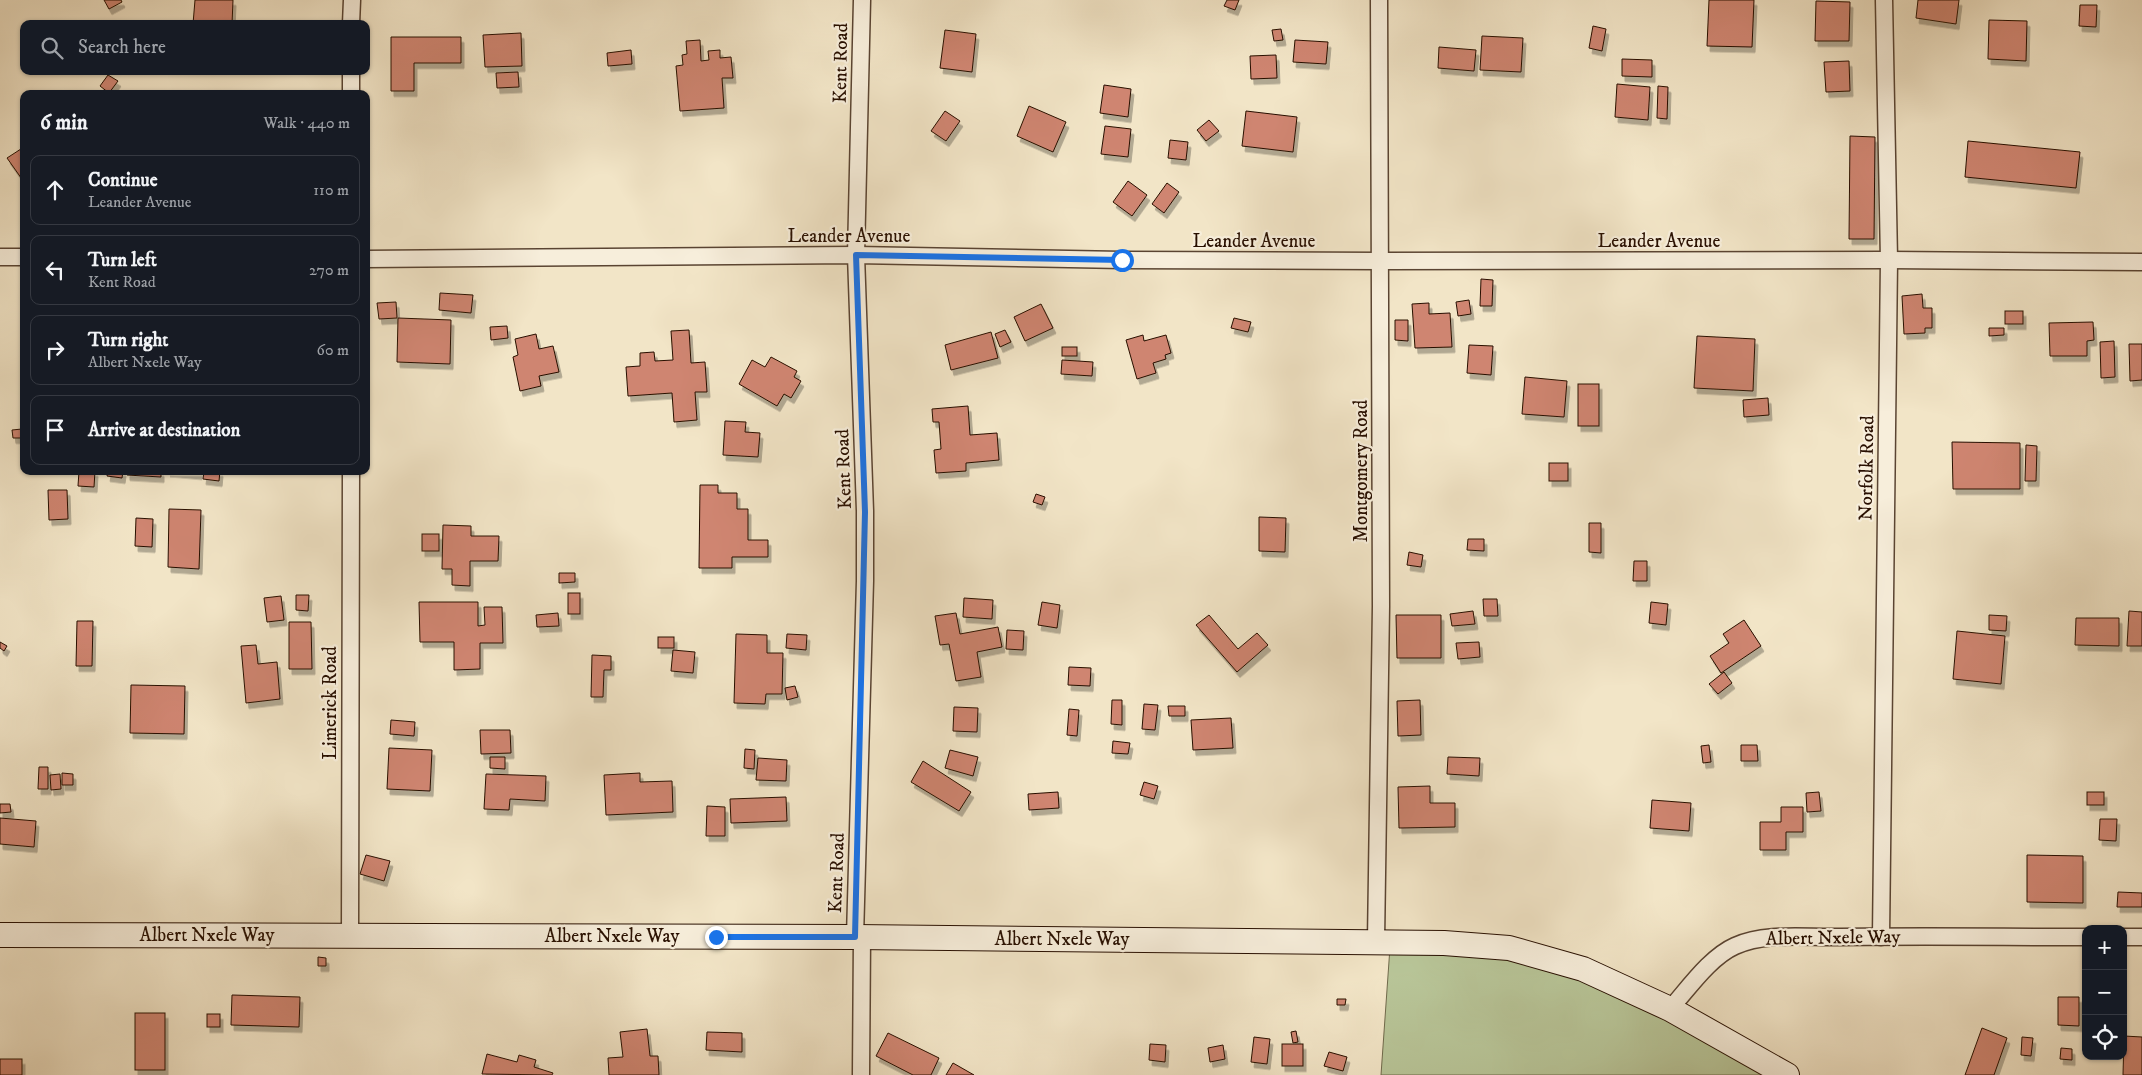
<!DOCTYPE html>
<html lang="en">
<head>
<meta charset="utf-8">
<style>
	:root { --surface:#171b24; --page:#242831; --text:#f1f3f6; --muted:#9ea1a6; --line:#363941 }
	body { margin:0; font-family:"IM FELL DW Pica",serif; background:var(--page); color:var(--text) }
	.controls { position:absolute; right:15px; bottom:15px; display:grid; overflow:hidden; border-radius:10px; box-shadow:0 1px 4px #0004 }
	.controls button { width:45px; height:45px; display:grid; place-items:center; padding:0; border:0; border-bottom:1px solid var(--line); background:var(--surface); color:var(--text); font:25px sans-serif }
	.stop { position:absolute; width:15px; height:15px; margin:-11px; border:4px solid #1a73e8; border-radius:50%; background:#fff }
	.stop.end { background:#1a73e8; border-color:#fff; box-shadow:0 1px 5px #0008 }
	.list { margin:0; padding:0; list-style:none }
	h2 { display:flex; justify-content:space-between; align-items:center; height:65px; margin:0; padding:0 20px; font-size:21px }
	h2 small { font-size:16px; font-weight:400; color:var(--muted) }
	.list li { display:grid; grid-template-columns:32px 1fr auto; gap:15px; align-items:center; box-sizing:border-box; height:70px; margin:0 10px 10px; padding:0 10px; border:1px solid var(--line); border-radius:10px }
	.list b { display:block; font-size:19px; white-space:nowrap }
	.list p { margin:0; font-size:16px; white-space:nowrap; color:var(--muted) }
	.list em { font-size:16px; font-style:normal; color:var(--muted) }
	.icon { flex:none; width:28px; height:28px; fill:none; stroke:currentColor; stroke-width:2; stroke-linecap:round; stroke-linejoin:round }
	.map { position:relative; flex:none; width:2142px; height:1075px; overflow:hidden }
	.search { position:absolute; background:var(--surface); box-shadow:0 1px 4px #0004; left:20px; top:20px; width:350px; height:55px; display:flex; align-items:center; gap:12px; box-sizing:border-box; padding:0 18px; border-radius:10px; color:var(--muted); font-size:19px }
	.panel { position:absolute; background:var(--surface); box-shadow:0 1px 4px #0004; left:20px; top:90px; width:350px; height:385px; border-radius:10px }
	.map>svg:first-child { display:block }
</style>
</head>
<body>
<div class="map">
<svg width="2142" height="1075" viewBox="0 0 2142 1075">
	<defs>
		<filter id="shadow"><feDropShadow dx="3" dy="5.5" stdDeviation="0" flood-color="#0004"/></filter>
	</defs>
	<rect width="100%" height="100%" fill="#f2e5c7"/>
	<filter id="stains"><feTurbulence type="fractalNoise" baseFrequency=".004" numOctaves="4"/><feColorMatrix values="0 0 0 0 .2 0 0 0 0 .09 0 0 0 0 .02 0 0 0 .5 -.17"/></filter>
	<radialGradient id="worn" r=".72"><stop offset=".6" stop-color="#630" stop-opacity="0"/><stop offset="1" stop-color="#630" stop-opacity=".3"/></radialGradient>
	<!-- green -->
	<path fill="#b8c598" stroke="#706a4c" d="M1390,947L1510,954L1582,975L1774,1075H1381Z"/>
	<!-- building -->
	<g fill="#cf8571" stroke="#280f00" filter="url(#shadow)">
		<path d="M104,0H121L122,2L109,9Z"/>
		<path d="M195,0H233L232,24H193Z"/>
		<path d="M1227,0H1239L1235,10L1224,6Z"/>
		<path d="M1709,0H1754L1752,47L1707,46Z"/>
		<path d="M1918,0H1959L1956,24L1916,18Z"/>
		<path d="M1816,1L1850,2L1849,41H1815Z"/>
		<path d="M2080,5H2097L2096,27L2079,26Z"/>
		<path d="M1989,20L2027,21L2026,61L1988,59Z"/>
		<path d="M1593,26L1606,29L1602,51L1589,48Z"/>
		<path d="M1281,29L1283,40L1274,41L1272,30Z"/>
		<path d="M945,30L976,34L972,72L940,68Z"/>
		<path d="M521,33L522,66L485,67L483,35Z"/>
		<path d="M1482,36L1523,38L1521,72L1480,70Z"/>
		<path d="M391,37H461V63H414V91H391Z"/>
		<path d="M700,40L701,61L709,60L708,51L720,50V58L731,57L733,78H722L724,108L680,111L676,66L683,65L682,55L687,54L686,41Z"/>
		<path d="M1295,40L1328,42L1326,64L1293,62Z"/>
		<path d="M1439,47L1476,50L1474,71L1438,68Z"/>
		<path d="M631,50L632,64L608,66L607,53Z"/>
		<path d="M1276,55L1277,78L1251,79L1250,56Z"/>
		<path d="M1622,59L1652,60V77L1622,76Z"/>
		<path d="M1849,61L1850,91L1826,92L1824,62Z"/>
		<path d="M518,72L519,87L497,88L496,73Z"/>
		<path d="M108,75L118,81L109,93L100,86Z"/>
		<path d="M1617,84L1650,87L1648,120L1615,117Z"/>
		<path d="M1104,85L1131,89L1128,117L1100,113Z"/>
		<path d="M1658,86L1668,87L1667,119L1657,118Z"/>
		<path d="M70,92V94H54V93Z"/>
		<path d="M1029,106L1066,122L1053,152L1017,136Z"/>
		<path d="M945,111L960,121L946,141L931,131Z"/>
		<path d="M1246,111L1297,117L1293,152L1242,146Z"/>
		<path d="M1209,120L1219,131L1206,141L1197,130Z"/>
		<path d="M1105,126L1131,129L1128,157L1101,154Z"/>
		<path d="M1850,136L1875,137L1874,239H1849Z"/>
		<path d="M1170,140L1188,142L1186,160L1168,158Z"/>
		<path d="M1968,141L2080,152L2076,188L1965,177Z"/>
		<path d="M24,147V182L7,158Z"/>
		<path d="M1128,181L1147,195L1132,216L1113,202Z"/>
		<path d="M1167,183L1179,192L1164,213L1152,204Z"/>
		<path d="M1481,279L1493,280L1492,306H1480Z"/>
		<path d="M440,293L473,295L471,313L439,310Z"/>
		<path d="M1922,294L1923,308H1932V328H1925V333L1904,334L1902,296Z"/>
		<path d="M1469,300L1471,314L1458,316L1456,302Z"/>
		<path d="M396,302L397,318L379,319L377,303Z"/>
		<path d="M1429,303V314L1450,313L1452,347L1415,348L1412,304Z"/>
		<path d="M1041,304L1053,328L1025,341L1014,317Z"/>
		<rect x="2005" y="311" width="18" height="13"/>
		<path d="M398,318L451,320L450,364L397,362Z"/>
		<path d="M1234,318L1251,322L1248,332L1231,328Z"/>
		<path d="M1395,320H1408V341L1395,340Z"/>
		<path d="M2093,322L2094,340L2087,341V356H2050L2049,323Z"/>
		<path d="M507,326L508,338L491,340L490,327Z"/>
		<path d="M1989,328H2004V335L1989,336Z"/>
		<path d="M689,330L691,363L705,362L707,392H695L697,420L674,422L672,393L628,396L626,367L640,366V353L654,352L655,361L673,360L671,331Z"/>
		<path d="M1005,330L1011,342L1000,347L995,334Z"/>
		<path d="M991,332L998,358L951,370L945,345Z"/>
		<path d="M536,334L539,349L553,346L559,372L539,376L541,386L520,391L513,357L518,355L515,339Z"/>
		<path d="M1143,335L1144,341L1166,335L1171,353L1165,355L1166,359L1153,363L1156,373L1137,379L1126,340Z"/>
		<path d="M1697,336L1755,339L1753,391L1694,388Z"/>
		<path d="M2114,341L2115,377L2101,378L2100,342Z"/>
		<path d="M2129,344H2142V380L2130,381Z"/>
		<path d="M1469,345L1493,346L1491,375L1467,373Z"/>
		<rect x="1062" y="347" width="15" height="9"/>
		<path d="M771,357L797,371L794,377L801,381L791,398L784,394L777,406L739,384L752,360L765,367Z"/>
		<path d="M1062,360L1093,362L1092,376L1061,374Z"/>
		<path d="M1525,377L1567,381L1564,417L1522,414Z"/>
		<rect x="1578" y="384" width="21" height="42"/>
		<path d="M1768,398L1769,415L1744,417L1743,400Z"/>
		<path d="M968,406L970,435L997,433L999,460L966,463V471L936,473L934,450L941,449L939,422H933L932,409Z"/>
		<path d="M725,421L746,422L745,432L760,433L758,457L723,455Z"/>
		<path d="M22,429V438H13L12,430Z"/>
		<path d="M1952,442L2020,443V489H1953Z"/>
		<path d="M2026,445L2037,446L2036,481H2025Z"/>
		<rect x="1549" y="463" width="19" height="18"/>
		<path d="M79,471H95L94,487L78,486Z"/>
		<path d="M108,471H123L122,478L107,476Z"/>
		<path d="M127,471H161V477L127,475Z"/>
		<path d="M167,471H199V474Z"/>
		<path d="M204,471H220L219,481L203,479Z"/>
		<path d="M700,485H718V493H737V509H748V540H768V557H732V568H699Z"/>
		<path d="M48,490H67L68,519L49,520Z"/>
		<path d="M1036,494L1045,497L1042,505L1033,502Z"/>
		<path d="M169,509L201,510L199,569L168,567Z"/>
		<path d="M1259,517L1286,518L1285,552L1259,551Z"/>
		<path d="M136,518L153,519L152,547L135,546Z"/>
		<path d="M1589,523H1601V553L1589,552Z"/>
		<path d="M443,525L471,526V536H499L498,561H470V586L452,585V569H442Z"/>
		<rect x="422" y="534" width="17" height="17"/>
		<path d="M1468,539H1484V551L1467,550Z"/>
		<path d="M1409,552L1423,555L1421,567L1407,565Z"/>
		<path d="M1634,561H1647V581H1633Z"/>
		<path d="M559,573H575V582L559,583Z"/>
		<rect x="568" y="593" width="12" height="21"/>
		<path d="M296,595H309L308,611L296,610Z"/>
		<path d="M281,596L284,620L267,622L264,598Z"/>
		<path d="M964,598L993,600L992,619L963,617Z"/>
		<path d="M1483,599H1497L1498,616H1484Z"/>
		<path d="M419,602H478V626L485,625L484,607H502L503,643H480V669L454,670V642H420Z"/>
		<path d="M1042,602L1060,605L1057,628L1038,625Z"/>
		<path d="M1651,602L1668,604L1666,625L1649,623Z"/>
		<path d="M1473,611L1475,624L1452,626L1450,614Z"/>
		<path d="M2129,611L2142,612V646H2127Z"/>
		<path d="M558,613L559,626L537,627L536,615Z"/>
		<path d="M956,613L960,634L998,627L1002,647L977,652L981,677L956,681L949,644L940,645L935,616Z"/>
		<path d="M1209,615L1238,649L1257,633L1268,645L1237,672L1196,625Z"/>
		<path d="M1396,615H1441V658H1397Z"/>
		<path d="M1989,615L2007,616L2006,631L1989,630Z"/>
		<path d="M2076,618H2119V646L2075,645Z"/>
		<path d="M1744,620L1761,646L1721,673L1710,656L1729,643L1723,634Z"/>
		<path d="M77,621H93L92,666H76Z"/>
		<path d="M289,622H311L312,669H289Z"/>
		<path d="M1007,630L1024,631L1023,650L1006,649Z"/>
		<path d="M1957,631L2005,636L2001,684L1953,679Z"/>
		<path d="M736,634L767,635V653H783L782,694H766L765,704L734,703Z"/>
		<path d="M787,634L807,635L806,650L786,648Z"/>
		<rect x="658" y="637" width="16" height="11"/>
		<path d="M0,642L7,646L4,651L0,648Z"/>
		<path d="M1479,642L1480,657L1458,659L1456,643Z"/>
		<path d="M256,645L258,664L277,662L280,699L246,703L241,646Z"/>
		<path d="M673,650L695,652L693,673L671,671Z"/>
		<path d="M592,655L611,656V670H604L603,697H591Z"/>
		<path d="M1069,667L1091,668L1090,686L1068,685Z"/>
		<path d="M1724,672L1732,683L1718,694L1709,684Z"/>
		<path d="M131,685L185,686L184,734L130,733Z"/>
		<path d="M795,686L798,697L787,700L785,688Z"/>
		<path d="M1112,700H1122V725L1111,724Z"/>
		<path d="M1420,700L1421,735L1398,736L1397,701Z"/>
		<path d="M1144,704L1158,705L1155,730L1142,729Z"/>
		<path d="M1168,706H1185V716H1169Z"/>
		<path d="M954,707L978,708L977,732L953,731Z"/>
		<path d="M1069,709L1079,710L1077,736L1067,735Z"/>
		<path d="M1231,718L1233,748L1193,750L1191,720Z"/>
		<path d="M391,720L415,722L414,736L390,734Z"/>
		<path d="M480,730H510L511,753L481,754Z"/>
		<path d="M1113,741L1130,743L1128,754L1112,753Z"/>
		<path d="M1709,745L1711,762L1703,763L1701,746Z"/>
		<path d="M1741,745H1757L1758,761H1741Z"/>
		<path d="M389,748L432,750L430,791L387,789Z"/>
		<path d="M745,749L755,750L754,769L744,768Z"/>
		<path d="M950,750L978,757L973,776L945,768Z"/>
		<path d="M490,757H505V769L490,768Z"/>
		<path d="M1448,757L1480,758L1479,776L1447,774Z"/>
		<path d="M758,758L787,760L786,781L756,780Z"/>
		<path d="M923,761L971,792L959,811L911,782Z"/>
		<path d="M39,767H48V789H38Z"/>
		<path d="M62,773L73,774V785H62Z"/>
		<path d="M640,773V782L672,781L673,812L606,815L604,775Z"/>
		<path d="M60,774L61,789L51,790L50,775Z"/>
		<path d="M486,774L546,776L545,801L510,799L509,810L484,809Z"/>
		<path d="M1144,782L1158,786L1154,799L1140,795Z"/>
		<path d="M1430,786V803H1455V827L1399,828L1398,787Z"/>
		<path d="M1058,792L1059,808L1029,810L1028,794Z"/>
		<path d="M1819,792L1821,811L1807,812L1806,793Z"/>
		<rect x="2087" y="792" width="17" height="13"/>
		<path d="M786,797L787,821L731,823L730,799Z"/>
		<path d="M1652,800L1691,803L1689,831L1650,828Z"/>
		<path d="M0,804H10L11,812L0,813Z"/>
		<path d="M707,806L725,807V836H706Z"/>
		<path d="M1781,807H1803V832H1786V850H1760V822H1781Z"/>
		<path d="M0,818L36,821L34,847L0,844Z"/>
		<path d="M2100,819H2117L2116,841L2099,840Z"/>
		<path d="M366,855L390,861L384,881L360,874Z"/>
		<path d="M2027,855L2083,856V903L2027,902Z"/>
		<path d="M2118,892L2142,893V907H2117Z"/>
		<path d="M318,957L326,958V966H318Z"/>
		<path d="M232,995L300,997L299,1027L231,1025Z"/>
		<path d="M2058,997H2079V1026L2058,1025Z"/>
		<path d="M1337,999H1346L1345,1005H1337Z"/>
		<rect x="135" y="1013" width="30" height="57"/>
		<rect x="207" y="1014" width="13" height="13"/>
		<path d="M1982,1028L2007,1038L1994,1075H1965Z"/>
		<path d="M647,1029L650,1056H658L659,1075H609L608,1058L623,1057L620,1032Z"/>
		<path d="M1296,1031L1298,1042L1293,1043L1291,1032Z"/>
		<path d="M707,1032L742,1033V1052L706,1050Z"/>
		<path d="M888,1033L939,1058L931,1075H913L876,1056Z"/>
		<path d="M2124,1036L2142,1037V1075H2123Z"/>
		<path d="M1254,1037L1270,1039L1267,1064L1251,1062Z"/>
		<path d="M2022,1037L2033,1038L2031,1056L2021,1055Z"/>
		<path d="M1150,1044L1166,1045L1165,1062L1149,1060Z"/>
		<rect x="1282" y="1044" width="21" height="22"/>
		<path d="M1223,1045L1225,1059L1210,1062L1208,1048Z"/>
		<path d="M2061,1048L2072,1049V1060L2060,1059Z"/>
		<path d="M1329,1052L1347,1057L1343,1071L1324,1066Z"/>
		<path d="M487,1054L517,1062L519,1055L536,1060L534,1067L553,1073L552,1075L482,1074Z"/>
		<rect x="0" y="1059" width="22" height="16"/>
		<path d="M953,1063L974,1075H946Z"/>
	</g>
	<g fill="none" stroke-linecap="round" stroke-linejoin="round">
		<defs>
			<g id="minor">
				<path d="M351,24L352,0"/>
				<path d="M351,94V71"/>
				<path d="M0,257H24"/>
				<path d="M366,259L856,255L1122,260L1381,261L1889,260L2142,262"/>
				<path d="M350,934L351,471"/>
				<path d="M855,937L865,581V511L856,255L862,0"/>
				<path d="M1881,937L1889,260L1884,0"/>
				<path d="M2123,937H2142"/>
				<path d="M1376,941L1381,606L1379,0"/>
				<path d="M1670,1009C1688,989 1710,957 1735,946C1766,932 1806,938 1840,937C1922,936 2004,937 2086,937"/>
				<path d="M861,1075L862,937"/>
			</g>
			<path id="secondary" d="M0,935L855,937L1444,943L1509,948L1583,969L1670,1009L1787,1075"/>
		</defs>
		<!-- minor casing -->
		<use href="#minor" stroke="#5a4432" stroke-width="19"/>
		<!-- secondary casing -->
		<use href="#secondary" stroke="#280f00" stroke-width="26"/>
		<!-- minor -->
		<use href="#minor" stroke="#f7eedb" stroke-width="16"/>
		<!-- secondary -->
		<use href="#secondary" stroke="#f7eedb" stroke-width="24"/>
	</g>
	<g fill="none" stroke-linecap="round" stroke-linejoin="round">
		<!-- route -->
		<path stroke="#1a73e8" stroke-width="6" d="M716,937H855L865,512L856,255L1122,260"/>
	</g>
	<g text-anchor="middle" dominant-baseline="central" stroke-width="4.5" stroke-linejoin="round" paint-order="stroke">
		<!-- street labels -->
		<g font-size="19" fill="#280f00" stroke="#f7eedb">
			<text transform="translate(841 63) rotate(-89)">Kent Road</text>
			<text x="849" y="236">Leander Avenue</text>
			<text x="1254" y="241">Leander Avenue</text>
			<text x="1659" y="241">Leander Avenue</text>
			<text transform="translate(1867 468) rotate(-89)">Norfolk Road</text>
			<text transform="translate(844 469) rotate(-92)">Kent Road</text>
			<text transform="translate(1361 471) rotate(-90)">Montgomery Road</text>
			<text transform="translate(330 703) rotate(-90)">Limerick Road</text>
			<text transform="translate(837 873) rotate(-88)">Kent Road</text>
			<text x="207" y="935">Albert Nxele Way</text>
			<text x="612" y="936">Albert Nxele Way</text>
			<text transform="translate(1833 938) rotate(-1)">Albert Nxele Way</text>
			<text x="1062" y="939">Albert Nxele Way</text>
		</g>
	</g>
	<rect width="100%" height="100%" filter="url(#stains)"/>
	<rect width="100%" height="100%" fill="url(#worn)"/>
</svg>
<div class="controls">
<button>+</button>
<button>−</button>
<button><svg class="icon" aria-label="locate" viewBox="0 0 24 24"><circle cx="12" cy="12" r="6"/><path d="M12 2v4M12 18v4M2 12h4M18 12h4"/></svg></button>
</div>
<div class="stop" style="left:1122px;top:260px"></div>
<div class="stop end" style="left:716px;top:937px"></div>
<div class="search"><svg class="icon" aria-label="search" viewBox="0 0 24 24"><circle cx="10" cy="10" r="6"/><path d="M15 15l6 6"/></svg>Search here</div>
<section class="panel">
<h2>6 min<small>Walk · 440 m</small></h2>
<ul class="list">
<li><svg class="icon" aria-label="ahead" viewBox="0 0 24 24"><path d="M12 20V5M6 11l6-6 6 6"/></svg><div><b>Continue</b><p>Leander Avenue</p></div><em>110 m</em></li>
<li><svg class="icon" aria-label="left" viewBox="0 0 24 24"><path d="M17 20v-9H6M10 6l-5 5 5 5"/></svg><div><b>Turn left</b><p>Kent Road</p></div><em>270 m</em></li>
<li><svg class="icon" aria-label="right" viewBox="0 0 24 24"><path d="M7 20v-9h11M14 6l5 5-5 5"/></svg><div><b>Turn right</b><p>Albert Nxele Way</p></div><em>60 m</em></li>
<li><svg class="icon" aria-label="arrive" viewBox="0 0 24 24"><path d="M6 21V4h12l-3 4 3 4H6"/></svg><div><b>Arrive at destination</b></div></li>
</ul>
</section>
</div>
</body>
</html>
